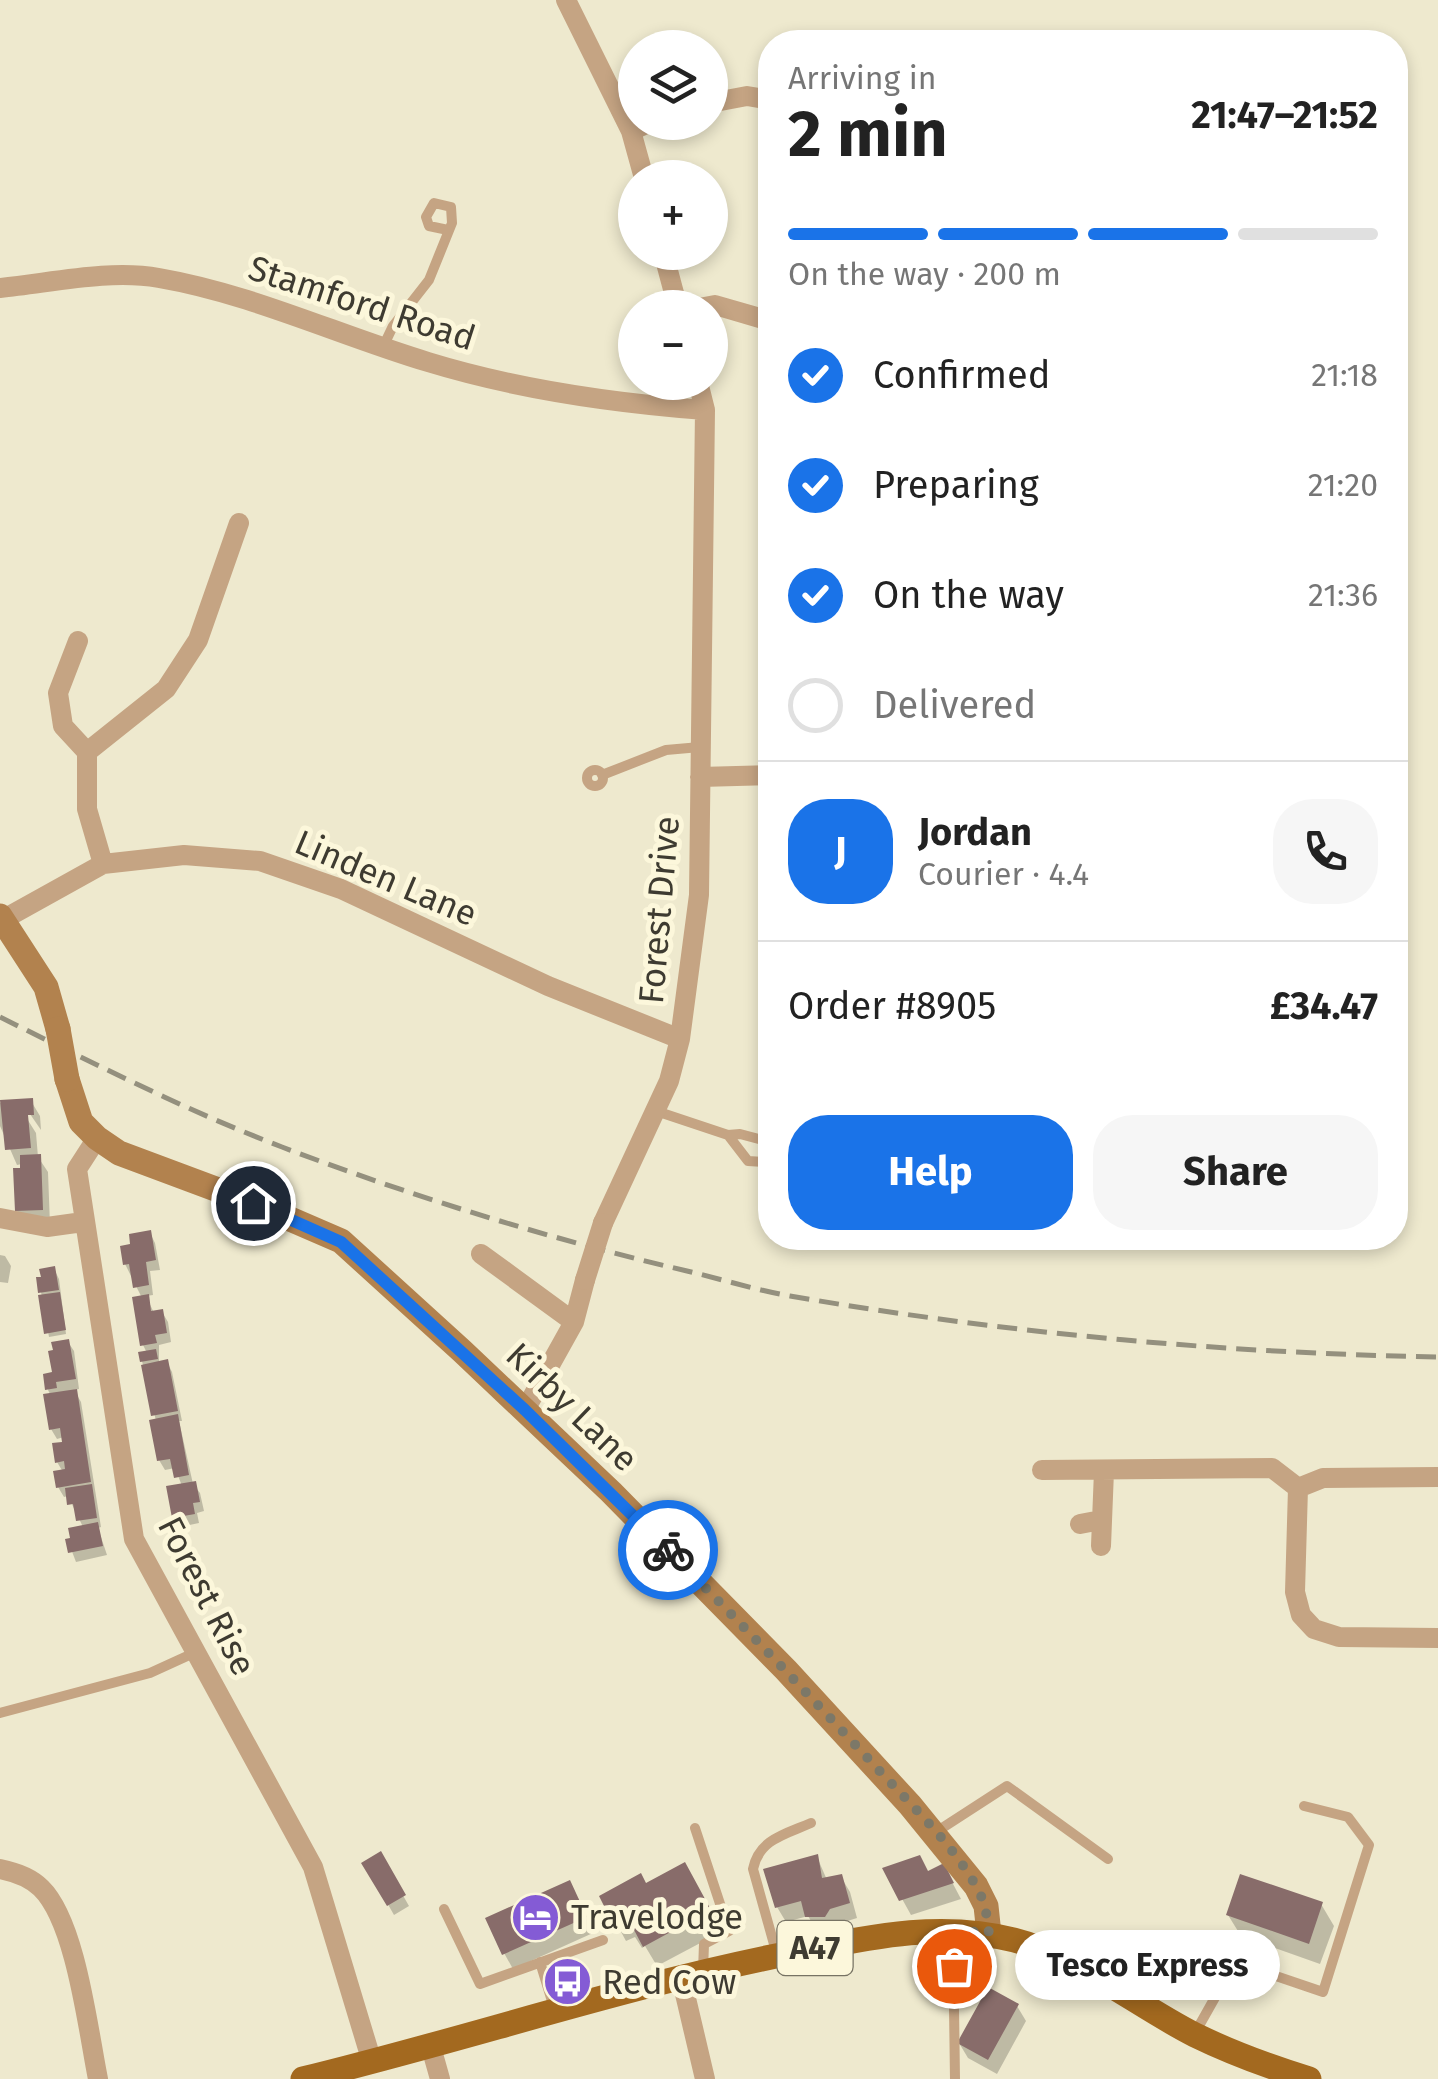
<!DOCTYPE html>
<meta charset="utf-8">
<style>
:root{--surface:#fff;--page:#f6f6f6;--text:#222;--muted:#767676;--line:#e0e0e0;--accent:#1a73e8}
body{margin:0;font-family:"Fira Sans",sans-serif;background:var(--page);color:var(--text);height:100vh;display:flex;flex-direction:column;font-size:38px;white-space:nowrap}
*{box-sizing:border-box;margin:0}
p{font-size:32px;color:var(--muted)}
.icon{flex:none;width:55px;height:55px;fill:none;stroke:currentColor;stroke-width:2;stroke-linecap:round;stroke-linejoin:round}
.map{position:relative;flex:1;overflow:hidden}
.side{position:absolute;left:758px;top:30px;width:650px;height:1220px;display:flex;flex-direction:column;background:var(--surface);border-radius:40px;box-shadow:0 5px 15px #0003}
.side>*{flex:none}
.controls{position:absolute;left:618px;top:30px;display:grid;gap:20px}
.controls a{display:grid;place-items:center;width:110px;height:110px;border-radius:50%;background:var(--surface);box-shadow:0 5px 15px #0003;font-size:50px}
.pin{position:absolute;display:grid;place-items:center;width:85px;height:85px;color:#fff;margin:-42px;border:5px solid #fff;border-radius:50%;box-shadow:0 2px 10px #0007}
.courier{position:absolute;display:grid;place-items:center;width:100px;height:100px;margin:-50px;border:8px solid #1a73e8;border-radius:50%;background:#fff;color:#222;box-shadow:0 2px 12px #0007}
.bubble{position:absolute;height:70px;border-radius:35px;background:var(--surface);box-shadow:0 5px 15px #0003;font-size:32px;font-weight:700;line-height:70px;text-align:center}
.summary em{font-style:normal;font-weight:700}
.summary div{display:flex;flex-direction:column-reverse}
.summary{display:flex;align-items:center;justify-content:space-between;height:170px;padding:0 30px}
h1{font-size:65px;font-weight:700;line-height:75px}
.bar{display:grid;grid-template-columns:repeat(4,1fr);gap:15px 10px;align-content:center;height:120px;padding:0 30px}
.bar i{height:12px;border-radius:8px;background:var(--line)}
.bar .selected{background:var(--accent)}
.bar p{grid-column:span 4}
.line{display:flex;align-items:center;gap:25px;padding:0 30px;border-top:2px solid var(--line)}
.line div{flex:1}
.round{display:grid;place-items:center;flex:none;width:105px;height:105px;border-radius:40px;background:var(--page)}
ol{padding:0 30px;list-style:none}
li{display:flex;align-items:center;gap:30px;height:110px}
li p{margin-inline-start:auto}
li .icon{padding:10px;border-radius:50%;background:var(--accent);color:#fff;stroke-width:4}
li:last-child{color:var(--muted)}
li i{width:55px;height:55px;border:5px solid var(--line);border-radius:50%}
.cta{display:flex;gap:20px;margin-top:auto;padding:20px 30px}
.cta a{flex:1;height:115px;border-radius:40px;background:var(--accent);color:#fff;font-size:40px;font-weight:700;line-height:115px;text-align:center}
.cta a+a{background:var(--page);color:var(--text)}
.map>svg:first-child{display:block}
.shadow{fill:#0003}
.building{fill:#886c6a}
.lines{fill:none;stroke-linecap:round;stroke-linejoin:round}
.lane{stroke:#c5a483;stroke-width:10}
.street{stroke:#c5a483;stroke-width:20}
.secondary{stroke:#b2824e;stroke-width:25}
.primary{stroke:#a3691f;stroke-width:25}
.rail{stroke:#94907e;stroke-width:5;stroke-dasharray:20 10;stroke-linecap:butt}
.street-bridge{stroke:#c5a483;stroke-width:20}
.secondary-bridge{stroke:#b2824e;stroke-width:25}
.done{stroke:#7c7868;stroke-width:10;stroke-dasharray:0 18}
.route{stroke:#1a73e8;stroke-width:12}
.labels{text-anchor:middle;stroke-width:10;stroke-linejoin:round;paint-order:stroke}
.shield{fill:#fcf7db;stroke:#777364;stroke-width:2.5}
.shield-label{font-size:32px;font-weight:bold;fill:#3e3b31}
.street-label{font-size:35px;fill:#3e3b31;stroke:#fcf7db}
.poi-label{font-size:35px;fill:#3e3b31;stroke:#fcf7db;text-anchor:start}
</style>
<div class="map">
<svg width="1438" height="2079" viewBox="0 0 1438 2079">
<rect width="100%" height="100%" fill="#eee9ce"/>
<path class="shadow" d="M31,1101L40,1116L41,1130L30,1114H24L36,1133L38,1157L48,1172L50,1225L26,1226L17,1211L22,1164L17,1165L0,1126V1103Z
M150,1233L155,1243L160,1270L150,1271L153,1295L146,1296L154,1313L162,1312L168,1322L171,1342L159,1345V1364L167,1362L172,1372L182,1421H179L193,1484L200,1493L204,1511L197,1513L199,1523L180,1527L175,1517L182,1486L175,1468L165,1470L159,1460L156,1421L142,1361L147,1353L143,1345L142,1298L125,1264Z
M0,1255L5,1256L11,1266L8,1283L0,1282Z
M54,1269L59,1279L66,1334L49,1337L41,1292Z
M68,1342L74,1351L79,1389L74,1390L81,1402L101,1527L98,1528L107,1555L76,1562L68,1541L83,1527L68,1496L64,1497L58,1487L63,1472L57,1462L65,1444L64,1437L57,1439L51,1429V1396L48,1390Z
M380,1855L409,1906L394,1915L365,1864Z
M817,1857L827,1880L841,1877L850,1892L857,1918L838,1924L834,1932L817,1931L808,1916L786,1922L777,1907Z
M684,1865L721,1932L657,1966L645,1946L642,1948L635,1937L626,1941L602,1897L645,1886Z
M886,1870L928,1874L952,1882L961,1899L911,1915Z
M578,1898L593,1933L513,1969L504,1953Z
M1321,1904L1334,1926L1320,1964L1241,1936L1228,1915Z
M1017,2006L1026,2021L997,2074L968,2058L959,2043Z"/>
<path class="building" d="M33,1098L34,1115H28L31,1148L5,1150L0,1100Z
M41,1154L43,1210L15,1211L13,1168H20V1155Z
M151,1230L156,1260L146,1262L149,1285L133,1288L129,1264L123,1265L120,1246L130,1244L129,1234Z
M55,1266L59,1290L38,1293L36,1277H41L39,1269Z
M60,1292L66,1330L44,1334L38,1295Z
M149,1294L151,1311L163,1309L167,1333L155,1335L157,1343L140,1346L132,1297Z
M69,1339L76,1379L56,1382L57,1388L45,1390L43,1374L52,1372L48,1351L53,1350L51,1342Z
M156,1349L158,1359L140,1362L138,1352Z
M168,1359L178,1411L151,1416L141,1365Z
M77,1389L91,1482L56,1488L53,1471L65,1469L64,1461L55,1463L52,1443L62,1442L60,1428L49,1430L43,1394Z
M178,1414L189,1475L174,1478L170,1459L157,1461L149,1420Z
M196,1481L200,1502L193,1503L195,1514L172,1518L166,1486Z
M92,1484L97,1518L76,1521L73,1504L67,1505L65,1488Z
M98,1522L103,1546L68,1553L65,1539L70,1538L68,1528Z
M381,1851L406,1895L387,1906L361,1863Z
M818,1854L822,1878L842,1874L850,1903L830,1909L825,1917H805L801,1901L775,1908L763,1869Z
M920,1855L928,1871L944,1863L954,1883L899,1901L882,1868Z
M685,1862L711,1910L643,1947L632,1926L627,1928L621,1917L612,1922L599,1896L641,1873L646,1883Z
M1240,1874L1323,1902L1309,1944L1226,1915Z
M570,1880L587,1917L502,1955L485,1918Z
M988,1987L1019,2004L988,2060L957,2043Z"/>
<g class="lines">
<path class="lane" d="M383,347L393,326L429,280L452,223L451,207L434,203L426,217L429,226L448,230
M587 778a8 8 0 1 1 16 0a8 8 0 1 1-16 0Z
M602,775L666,750L700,747
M656,1111L728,1135L748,1161L764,1162L770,1157
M728,1135L740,1134L770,1142
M0,1713L150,1673L196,1652
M695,1828L729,1931L704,1944L703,1971
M936,1832L1007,1786L1108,1859
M444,1909L480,1984L603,1940
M953,1935L955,2079
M777,1955L753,1869C759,1839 786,1834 811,1823
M540,1962L555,2011
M1195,2033L1235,1962L1323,1992L1369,1845L1348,1817L1304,1806"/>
<path class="street" d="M566,0L631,131L644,178
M710,103L747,96L770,100
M631,131L651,122
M663,252L678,308
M0,288C51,283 109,269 159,278C252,294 338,335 428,362C516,389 613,403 705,410
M699,308L715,305L770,321
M78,641L58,693L63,726L87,752V809L103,864
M87,752L166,689L198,640L239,523
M700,777L770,775
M4,919L103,864L184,855L260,861L341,889L548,986L680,1039
M97,1138L77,1169L134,1539L313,1867L372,2062
M0,1218L47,1227L83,1222
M603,1223L669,1081L680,1039L699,895L705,410L698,382
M481,1254L574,1322
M525,1410L574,1322L585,1280
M1042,1470L1272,1468L1298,1488
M1298,1488L1295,1592L1301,1615L1314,1629L1339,1637L1438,1638
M1298,1488L1323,1478L1438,1477
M1080,1524L1101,1520
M1101,1546L1104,1471
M0,1869C15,1872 30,1877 41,1888C76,1922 88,2030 98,2079
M681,1977L705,2079
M431,2047L440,2079"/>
<path class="secondary" d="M0,916L46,987L58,1029
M67,1079L81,1122L97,1138L119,1153L253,1203L341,1241L462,1351L611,1492L786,1670L910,1805L976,1886L986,1906L989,1934"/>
<path class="primary" d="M303,2079C468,2039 630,1984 796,1952C870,1937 939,1921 1014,1940C1075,1955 1139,2007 1195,2035C1232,2053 1270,2067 1309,2079"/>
<path class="rail" d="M0,1017C93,1063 185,1110 282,1147C414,1197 550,1239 687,1271C721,1279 756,1290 790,1296C1005,1333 1220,1353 1438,1357"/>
<path class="street-bridge" d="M585,1280L603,1223"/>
<path class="secondary-bridge" d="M58,1029L67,1079"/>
</g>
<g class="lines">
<path class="done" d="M668,1550C739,1621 807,1693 875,1766C909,1803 955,1846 978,1890C986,1904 987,1918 989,1934L953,1929L954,1966"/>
<path class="route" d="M253,1203L341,1242L525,1410L668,1550"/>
</g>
<defs>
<symbol id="hotel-disc" viewBox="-11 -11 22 22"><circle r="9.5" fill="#845bd5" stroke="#fcf7db"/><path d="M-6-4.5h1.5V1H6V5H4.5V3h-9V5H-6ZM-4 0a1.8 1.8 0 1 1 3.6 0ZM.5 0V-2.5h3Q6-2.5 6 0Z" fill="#fff"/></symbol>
<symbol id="bus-disc" viewBox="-11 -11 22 22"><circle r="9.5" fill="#845bd5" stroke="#fcf7db"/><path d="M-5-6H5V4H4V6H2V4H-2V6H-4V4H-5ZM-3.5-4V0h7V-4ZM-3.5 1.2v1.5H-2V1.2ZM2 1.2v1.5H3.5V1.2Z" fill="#fff"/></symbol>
</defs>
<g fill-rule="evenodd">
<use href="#hotel-disc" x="508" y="1890" width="55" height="55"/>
<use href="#bus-disc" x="540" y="1954" width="55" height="55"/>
</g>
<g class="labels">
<rect class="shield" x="777.5" y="1921" width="75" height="54" rx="8"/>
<g class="shield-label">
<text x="815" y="1959">A47</text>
</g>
<g class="street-label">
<text transform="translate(362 303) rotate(18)" y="12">Stamford Road</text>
<text transform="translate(386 878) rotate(23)" y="12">Linden Lane</text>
<text transform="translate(659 910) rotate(-85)" y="12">Forest Drive</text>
<text transform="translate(572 1407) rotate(44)" y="12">Kirby Lane</text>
<text transform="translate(207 1596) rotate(63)" y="12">Forest Rise</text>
</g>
<g class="poi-label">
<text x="571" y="1929">Travelodge</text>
<text x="602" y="1994">Red Cow</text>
</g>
</g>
</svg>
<div class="controls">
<a><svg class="icon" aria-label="layers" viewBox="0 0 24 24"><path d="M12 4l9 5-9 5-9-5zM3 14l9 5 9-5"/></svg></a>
<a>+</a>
<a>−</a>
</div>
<div class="pin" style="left:954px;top:1966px;background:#ea580c"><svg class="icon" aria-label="bag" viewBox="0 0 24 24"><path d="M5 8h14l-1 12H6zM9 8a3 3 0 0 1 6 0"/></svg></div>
<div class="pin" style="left:253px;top:1203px;background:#1f2937"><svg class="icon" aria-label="home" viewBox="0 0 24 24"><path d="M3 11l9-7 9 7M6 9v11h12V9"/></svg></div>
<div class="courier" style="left:668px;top:1550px"><svg class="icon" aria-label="bike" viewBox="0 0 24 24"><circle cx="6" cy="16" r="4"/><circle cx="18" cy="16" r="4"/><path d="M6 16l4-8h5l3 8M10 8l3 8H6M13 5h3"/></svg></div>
<div class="bubble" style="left:1015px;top:1930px;width:265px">Tesco Express</div>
<section class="side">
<div class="summary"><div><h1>2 min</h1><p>Arriving in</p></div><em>21:47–21:52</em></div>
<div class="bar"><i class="selected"></i><i class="selected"></i><i class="selected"></i><i></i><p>On the way · 200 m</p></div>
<ol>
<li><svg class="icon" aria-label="check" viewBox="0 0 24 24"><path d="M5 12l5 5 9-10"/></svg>Confirmed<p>21:18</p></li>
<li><svg class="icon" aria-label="check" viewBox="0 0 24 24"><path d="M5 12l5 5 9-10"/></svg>Preparing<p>21:20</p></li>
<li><svg class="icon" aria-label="check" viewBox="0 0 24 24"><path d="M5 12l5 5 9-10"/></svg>On the way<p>21:36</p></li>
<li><i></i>Delivered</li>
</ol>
<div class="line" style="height:180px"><b class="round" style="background:var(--accent);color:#fff">J</b><div><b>Jordan</b><p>Courier · 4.4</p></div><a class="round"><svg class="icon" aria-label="phone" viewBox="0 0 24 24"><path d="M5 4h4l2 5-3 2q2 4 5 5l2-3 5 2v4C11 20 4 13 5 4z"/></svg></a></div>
<div class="line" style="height:130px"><div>Order #8905</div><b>£34.47</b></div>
<div class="cta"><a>Help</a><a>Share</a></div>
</section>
</div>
